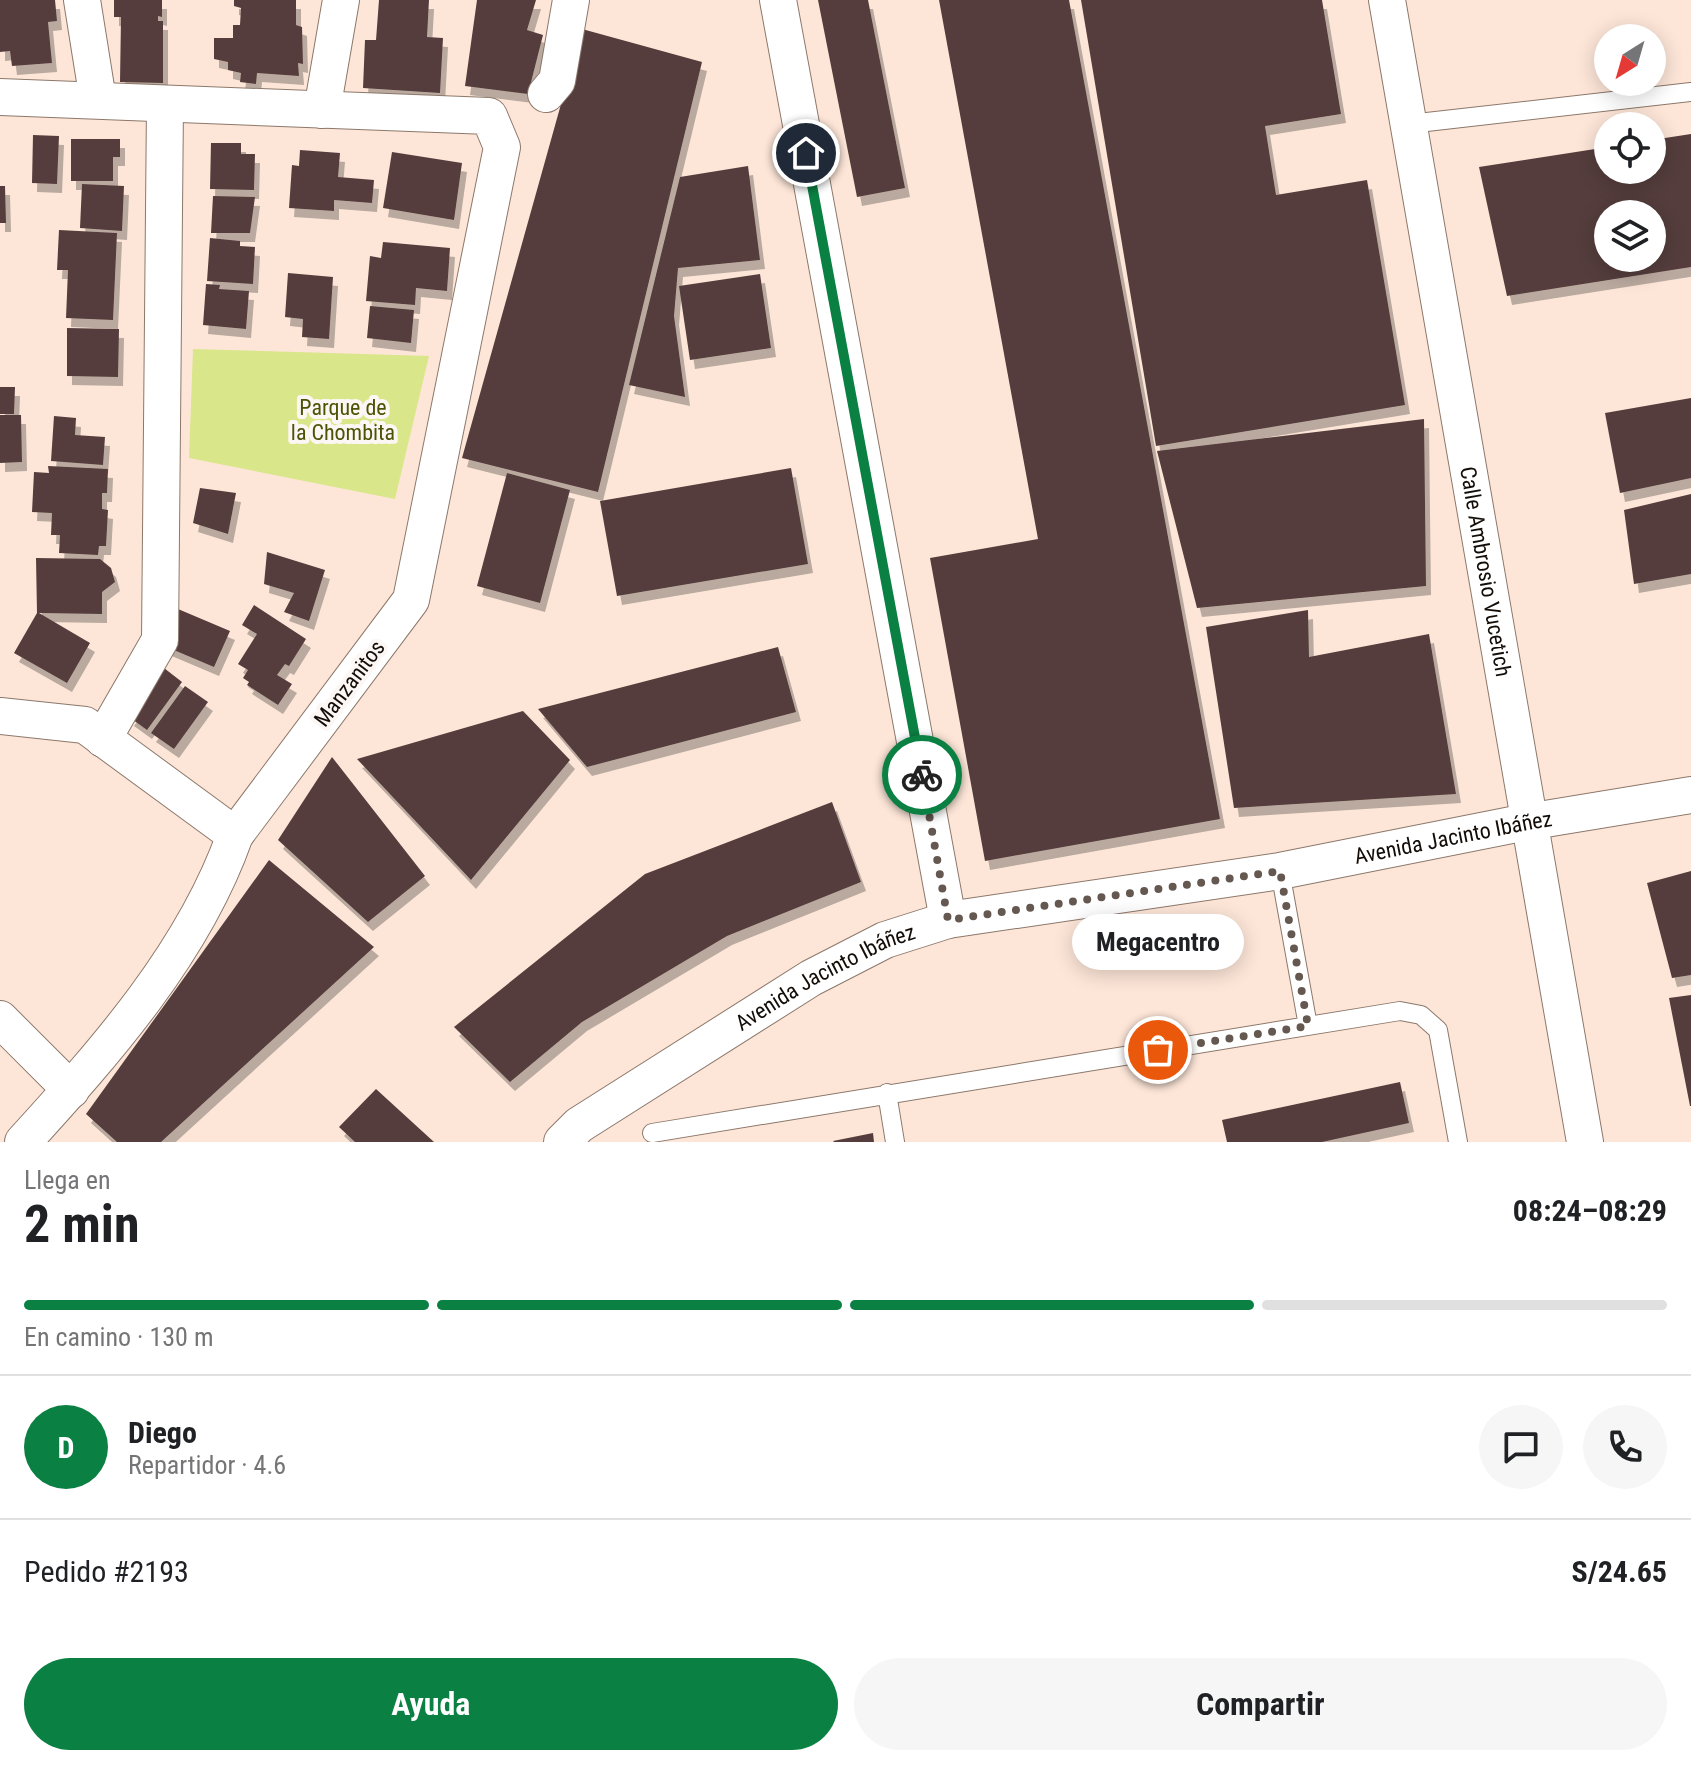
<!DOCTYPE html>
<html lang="es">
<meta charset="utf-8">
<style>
:root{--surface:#fff;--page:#f6f6f6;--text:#202124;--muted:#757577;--line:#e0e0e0;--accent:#0b8043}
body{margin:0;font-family:"Roboto Condensed",sans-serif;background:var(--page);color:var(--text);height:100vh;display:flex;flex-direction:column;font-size:30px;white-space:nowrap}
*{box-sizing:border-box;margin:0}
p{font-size:26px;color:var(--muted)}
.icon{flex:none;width:44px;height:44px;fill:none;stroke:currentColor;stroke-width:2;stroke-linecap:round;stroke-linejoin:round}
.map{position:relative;height:1142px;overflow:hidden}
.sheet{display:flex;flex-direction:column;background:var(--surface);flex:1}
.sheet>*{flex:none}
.needle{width:52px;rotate:217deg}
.tools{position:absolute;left:1594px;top:24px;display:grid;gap:16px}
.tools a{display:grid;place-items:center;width:72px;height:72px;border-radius:50%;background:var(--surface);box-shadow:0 4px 20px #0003;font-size:40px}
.pin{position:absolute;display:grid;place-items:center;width:68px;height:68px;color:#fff;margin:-34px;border:4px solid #fff;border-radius:50%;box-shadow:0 2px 8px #0007}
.courier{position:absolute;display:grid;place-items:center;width:80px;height:80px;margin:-40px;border:6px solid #0b8043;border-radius:50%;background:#fff;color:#222;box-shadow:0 2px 10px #0007}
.bubble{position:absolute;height:56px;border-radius:28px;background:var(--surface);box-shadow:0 4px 20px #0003;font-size:26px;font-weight:700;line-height:56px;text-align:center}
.overview em{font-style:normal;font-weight:700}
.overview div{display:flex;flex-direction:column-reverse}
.overview{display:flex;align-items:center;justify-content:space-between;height:136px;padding:0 24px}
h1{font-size:52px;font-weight:700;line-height:60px}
.bar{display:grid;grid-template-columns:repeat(4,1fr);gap:12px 8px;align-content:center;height:96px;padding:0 24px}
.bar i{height:10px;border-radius:6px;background:var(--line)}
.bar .selected{background:var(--accent)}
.bar p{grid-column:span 4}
.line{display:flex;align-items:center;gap:20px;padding:0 24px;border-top:2px solid var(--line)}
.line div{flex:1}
.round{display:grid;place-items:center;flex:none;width:84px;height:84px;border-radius:42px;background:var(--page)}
.cta{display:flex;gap:16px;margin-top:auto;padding:16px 24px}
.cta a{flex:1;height:92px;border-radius:48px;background:var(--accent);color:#fff;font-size:32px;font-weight:700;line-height:92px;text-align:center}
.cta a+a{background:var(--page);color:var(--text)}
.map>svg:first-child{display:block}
.green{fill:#dae68a}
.building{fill:#543e3c;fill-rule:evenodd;filter:url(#shadow)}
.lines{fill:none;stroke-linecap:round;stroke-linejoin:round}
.lane-casing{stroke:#8c786b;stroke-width:20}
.street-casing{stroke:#8c786b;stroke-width:38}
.lane{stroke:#fff;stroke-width:18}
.street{stroke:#fff;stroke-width:36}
.done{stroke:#655850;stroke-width:8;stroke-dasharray:0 14.4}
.route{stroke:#0b8043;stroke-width:10}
.labels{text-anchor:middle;stroke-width:8;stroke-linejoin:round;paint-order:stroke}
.park-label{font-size:22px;fill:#4d5305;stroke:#fcf7f4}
.street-label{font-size:22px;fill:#130c07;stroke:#fcf7f4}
</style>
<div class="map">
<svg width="1691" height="1142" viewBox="0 0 1691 1142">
<defs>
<filter id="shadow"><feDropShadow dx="5" dy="9" stdDeviation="0" flood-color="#0004"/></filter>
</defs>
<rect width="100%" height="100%" fill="#fde6d8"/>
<path class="green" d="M193,349L429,356L395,499L189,458Z"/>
<path class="building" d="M0,0H55L57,21L48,22L52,63L12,66L10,51L0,52Z
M114,0H162V17L158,16V21H163V83L120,82L121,17H114Z
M234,0H296V25L302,27L303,64L298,63L299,76L257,73L256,84L240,82L241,73L228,70V62L214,59V38H233V25H240L241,8L234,6Z
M379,0H429L427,37L443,38L440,93L363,88L365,40H376Z
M477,0H536L527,30L543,35L528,94L465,86Z
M818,0H868L905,188L857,197Z
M939,0H1069L1220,819L985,861L930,558L1038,539Z
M1081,0H1322L1341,114L1265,126L1276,195L1367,180L1405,405L1156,446Z
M582,29L702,62L598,492L462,458Z
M1691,134V267L1507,296L1479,167L1608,147V170H1652V140ZM1608,214H1652V258H1608Z
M33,135L59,136L57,184L32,183Z
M71,139H120V157H113V181H71Z
M211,143H241V154H255L254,190L210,189Z
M300,150L340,153L338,177L374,180L372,203L334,200V211L289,208L292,165L299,166Z
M392,152L462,163L454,220L383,208Z
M748,166L760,260L678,268L674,316L685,397L629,385L680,177Z
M82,184L124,186L122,231L80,228Z
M0,186H5L6,223H0Z
M213,196L255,197L250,233H211Z
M59,230L117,233L113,320L66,318L68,270H57Z
M210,238L240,241V246L255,247L253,284L207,281Z
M383,242L450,248L447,291L416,288L415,305L366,301L370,256L381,258Z
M288,273L333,277L329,339L302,337L303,319L285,317Z
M760,274L771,348L690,360L679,286Z
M206,284L220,285L219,289L249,291L246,329L203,325Z
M370,306L414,310L411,343L367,338Z
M67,328L119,329L118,377L67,376Z
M0,387H15L14,414H0Z
M1691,398V478L1620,493L1605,413Z
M0,415H21L22,462L0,463Z
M54,416L76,418L75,435L105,437L103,465L51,461Z
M1424,419L1426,586L1197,608L1157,451Z
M48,466L108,469L107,493H102V509L108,510L106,546H99L98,555L59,553L60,535H51L52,513L32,512L34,472L49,473Z
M791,468L808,564L617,596L600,501Z
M507,473L570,490L540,603L477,586Z
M200,488L236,493L228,534L193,523Z
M1691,494V574L1634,584L1624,510Z
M267,552L325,570L309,621L284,612L294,593L264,584Z
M36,558L100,559L111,568L115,582L102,592V614L39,613L90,643L67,683L14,653L37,613Z
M254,605L306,639L289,666L285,664L277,675L292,684L278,705L247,685L249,682L243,678L248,670L238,664L257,634L242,625Z
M178,609L230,631L214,667L162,645Z
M1308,610L1309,657L1429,634L1456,794L1234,808L1206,627Z
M778,647L796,712L587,767L538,709Z
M164,668L182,682L147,730L129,717Z
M185,686L208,702L174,749L151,733Z
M523,711L570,760L471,880L357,759Z
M332,757L425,876L368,922L278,840Z
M832,802L861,882L727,936L582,1022L510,1082L454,1027L645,874Z
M269,860L374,947L161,1142H117L86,1114Z
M1691,871V975L1672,978L1647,883Z
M1691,995V1106H1690L1669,998Z
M1400,1082L1409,1123L1322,1142H1227L1222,1120Z
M376,1089L434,1142H355L339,1127Z
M873,1133L874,1142H834L833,1141Z"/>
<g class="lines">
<defs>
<path id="lane" d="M1409,124L1691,92
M1280,871L1308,1026
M887,1093L895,1142
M652,1133L1400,1011L1421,1015L1438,1030L1458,1142"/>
<g id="street">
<path d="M82,0L98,100"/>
<path d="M778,0L948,920"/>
<path id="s1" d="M1387,0L1585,1142"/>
<path d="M546,94L557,81L571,0"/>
<path d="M0,97L489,116L502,147L411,600L235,835C194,952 106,1051 23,1142"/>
<path d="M322,110L341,0"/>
<path d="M0,716L85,725L235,835"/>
<path d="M103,739L160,640L165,104"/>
<path d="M0,1019L71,1090"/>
<path id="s2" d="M562,1142L579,1125L811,978L885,940L948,920L1280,871L1527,822L1691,795"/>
</g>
</defs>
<use href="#lane" class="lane-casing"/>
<use href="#street" class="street-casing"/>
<use href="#lane" class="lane"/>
<use href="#street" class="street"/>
</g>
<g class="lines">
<path class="done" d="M922,775L948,920L1280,871L1308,1026L1158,1050"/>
<path class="route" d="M806,153L922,775"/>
</g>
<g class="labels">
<g class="park-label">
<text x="343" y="415">Parque de<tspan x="343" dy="25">la Chombita</tspan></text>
</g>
<g class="street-label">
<text dy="8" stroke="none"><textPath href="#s1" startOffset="580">Calle Ambrosio Vucetich</textPath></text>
<text transform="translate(349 683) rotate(-53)" y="8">Manzanitos</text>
<text dy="8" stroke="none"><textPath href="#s2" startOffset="960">Avenida Jacinto Ibáñez</textPath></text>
<text dy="8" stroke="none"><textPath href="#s2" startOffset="312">Avenida Jacinto Ibáñez</textPath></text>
</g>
</g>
</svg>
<div class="tools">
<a><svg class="needle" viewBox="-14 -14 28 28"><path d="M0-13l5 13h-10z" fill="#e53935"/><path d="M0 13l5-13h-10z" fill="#757577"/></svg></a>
<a><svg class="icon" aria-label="locate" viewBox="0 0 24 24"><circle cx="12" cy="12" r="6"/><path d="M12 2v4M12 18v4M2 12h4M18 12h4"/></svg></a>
<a><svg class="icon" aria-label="layers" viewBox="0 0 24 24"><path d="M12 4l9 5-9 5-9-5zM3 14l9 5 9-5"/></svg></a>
</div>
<div class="pin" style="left:1158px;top:1050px;background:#ea580c"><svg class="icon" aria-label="bag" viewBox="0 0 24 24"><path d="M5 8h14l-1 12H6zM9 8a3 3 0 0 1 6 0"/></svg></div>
<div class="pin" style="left:806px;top:153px;background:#1f2937"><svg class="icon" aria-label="home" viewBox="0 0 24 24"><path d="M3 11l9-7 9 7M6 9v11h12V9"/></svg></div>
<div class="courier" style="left:922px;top:775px"><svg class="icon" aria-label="bike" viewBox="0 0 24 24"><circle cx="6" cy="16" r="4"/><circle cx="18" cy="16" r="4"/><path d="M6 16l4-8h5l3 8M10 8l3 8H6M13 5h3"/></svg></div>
<div class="bubble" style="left:1072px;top:914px;width:172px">Megacentro</div>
</div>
<section class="sheet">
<div class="overview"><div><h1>2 min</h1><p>Llega en</p></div><em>08:24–08:29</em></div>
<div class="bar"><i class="selected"></i><i class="selected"></i><i class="selected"></i><i></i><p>En camino · 130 m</p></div>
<div class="line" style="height:144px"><b class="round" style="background:var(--accent);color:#fff">D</b><div><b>Diego</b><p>Repartidor · 4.6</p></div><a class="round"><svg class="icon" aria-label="chat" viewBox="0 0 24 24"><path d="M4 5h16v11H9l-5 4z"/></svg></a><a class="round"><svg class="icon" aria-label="phone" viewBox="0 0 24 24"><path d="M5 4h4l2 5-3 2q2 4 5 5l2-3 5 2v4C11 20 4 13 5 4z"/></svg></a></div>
<div class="line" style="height:104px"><div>Pedido #2193</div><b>S/24.65</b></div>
<div class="cta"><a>Ayuda</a><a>Compartir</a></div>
</section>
